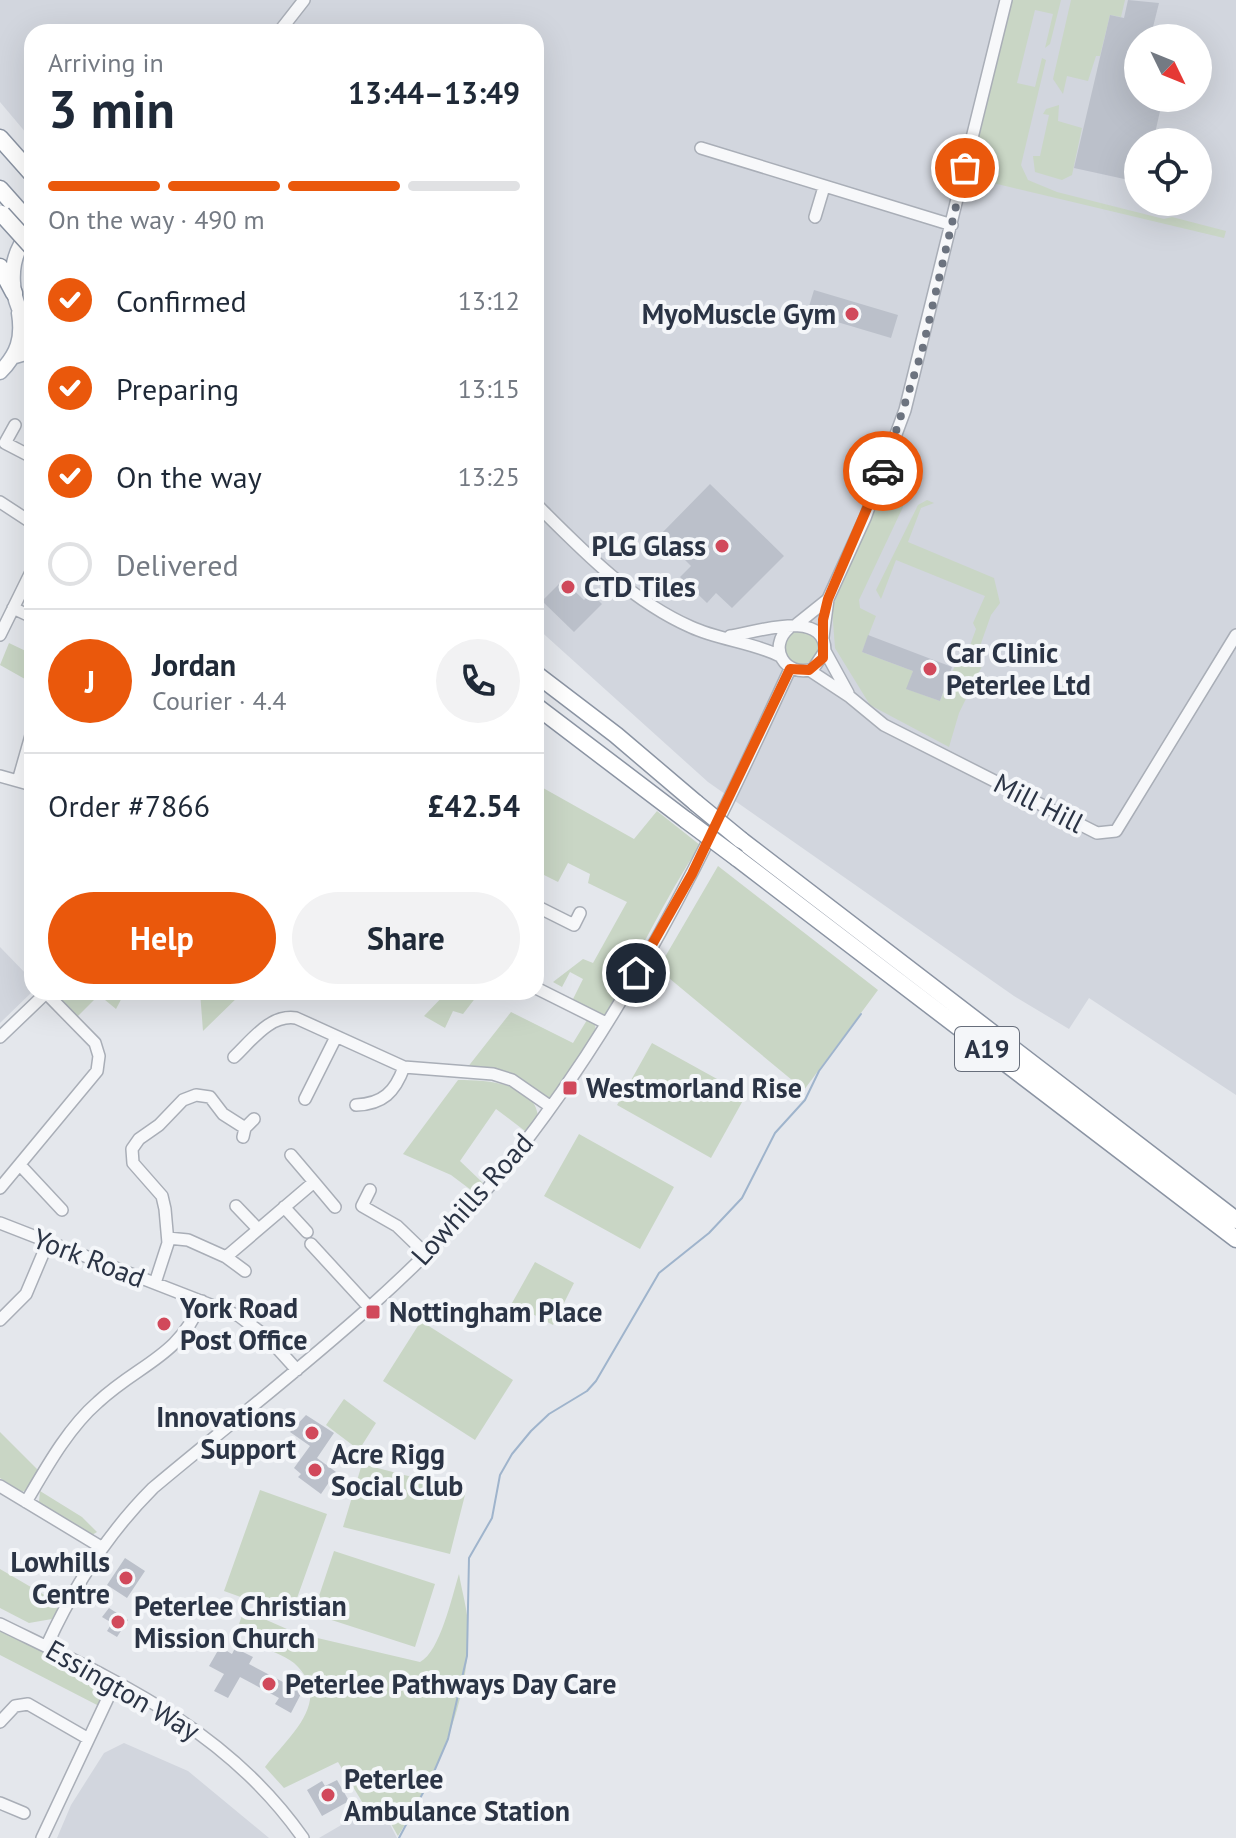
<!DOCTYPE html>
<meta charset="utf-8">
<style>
:root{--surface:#fff;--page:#f2f2f3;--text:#1f2937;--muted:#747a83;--line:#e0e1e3;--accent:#ea580c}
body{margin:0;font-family:"PT Sans",sans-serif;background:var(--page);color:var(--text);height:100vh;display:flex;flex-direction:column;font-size:30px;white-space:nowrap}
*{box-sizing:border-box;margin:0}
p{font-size:26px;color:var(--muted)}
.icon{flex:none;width:44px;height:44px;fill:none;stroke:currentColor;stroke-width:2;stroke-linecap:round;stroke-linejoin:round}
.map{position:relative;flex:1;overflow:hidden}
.panel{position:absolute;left:24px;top:24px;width:520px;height:976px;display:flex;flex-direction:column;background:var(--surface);border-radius:24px;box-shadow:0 8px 32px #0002}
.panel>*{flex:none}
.needle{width:52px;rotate:133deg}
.buttons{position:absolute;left:1124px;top:24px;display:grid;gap:16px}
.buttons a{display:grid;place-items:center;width:88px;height:88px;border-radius:50%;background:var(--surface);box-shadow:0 8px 32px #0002;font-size:40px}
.pin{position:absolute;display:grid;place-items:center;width:68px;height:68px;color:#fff;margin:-34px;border:4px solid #fff;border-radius:50%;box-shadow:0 2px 8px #0007}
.courier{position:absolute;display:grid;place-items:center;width:80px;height:80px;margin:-40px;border:6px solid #ea580c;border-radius:50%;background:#fff;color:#222;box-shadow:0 2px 10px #0007}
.summary em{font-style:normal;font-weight:600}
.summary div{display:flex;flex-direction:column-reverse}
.summary{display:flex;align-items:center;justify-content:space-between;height:136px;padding:0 24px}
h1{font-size:52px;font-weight:600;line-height:60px}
.bar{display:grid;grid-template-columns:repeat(4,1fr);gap:12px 8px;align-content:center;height:96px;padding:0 24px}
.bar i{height:10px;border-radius:6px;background:var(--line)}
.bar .active{background:var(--accent)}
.bar p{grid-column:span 4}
.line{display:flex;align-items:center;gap:20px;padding:0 24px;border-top:2px solid var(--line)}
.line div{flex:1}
.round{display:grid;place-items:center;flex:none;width:84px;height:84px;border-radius:42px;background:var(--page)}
ol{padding:0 24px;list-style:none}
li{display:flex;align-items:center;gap:24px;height:88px}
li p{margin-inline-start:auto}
li .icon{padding:8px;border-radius:50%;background:var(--accent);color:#fff;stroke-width:4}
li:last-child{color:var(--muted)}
li i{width:44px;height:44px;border:4px solid var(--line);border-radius:50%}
.action{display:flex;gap:16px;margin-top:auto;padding:16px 24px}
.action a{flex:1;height:92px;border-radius:48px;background:var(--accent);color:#fff;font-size:32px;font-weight:600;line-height:92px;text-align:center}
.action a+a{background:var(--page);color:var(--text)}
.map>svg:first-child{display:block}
.built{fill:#d2d6de;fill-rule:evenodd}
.green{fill:#c9d6c5}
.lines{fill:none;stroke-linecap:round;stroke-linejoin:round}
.stream{stroke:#9fb4cc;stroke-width:2}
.building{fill:#bbc0ca}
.minor-casing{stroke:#a9aeb7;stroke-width:14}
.major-casing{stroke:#a3abb8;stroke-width:17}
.highway-casing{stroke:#8b94a3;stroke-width:19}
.minor{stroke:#f7f8fa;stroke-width:11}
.major{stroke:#fff;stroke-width:14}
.highway{stroke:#fff;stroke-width:16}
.highway-bridge-casing{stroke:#8b94a3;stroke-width:19;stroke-linecap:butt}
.highway-bridge{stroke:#fff;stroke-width:16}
.done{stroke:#6c737f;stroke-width:8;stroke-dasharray:0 14.4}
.route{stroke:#ea580c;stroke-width:10}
.poi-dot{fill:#d1495b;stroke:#f4f6f9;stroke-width:3}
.labels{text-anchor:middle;stroke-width:8;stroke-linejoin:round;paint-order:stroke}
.shield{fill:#f4f6f9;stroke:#676e7b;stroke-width:2}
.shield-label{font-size:26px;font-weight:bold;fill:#2b3445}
.poi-label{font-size:28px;font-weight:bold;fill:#2b3445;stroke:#f4f6f9;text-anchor:start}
.street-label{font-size:28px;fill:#2b3445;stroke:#f4f6f9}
</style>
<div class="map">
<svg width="1236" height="1838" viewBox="0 0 1236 1838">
<rect width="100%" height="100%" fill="#e4e7ec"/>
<path class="built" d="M0,0H1236V1095L1089,998L1069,1029L1014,996L708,782L536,627V32H32V140L0,102ZM1138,38H1198V98H1138ZM1138,142H1198V202H1138Z
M0,947L32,980V992L0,1023Z
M124,1743L188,1771L269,1838H57L71,1805L104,1753Z
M379,1803L397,1838H319Z"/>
<path class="green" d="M1011,0H1061L1050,44L1045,48L1053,14L1035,10L1017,83L1035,87L1042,58L1046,60L1021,165L1028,180L1057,192L1164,219L1172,217L1226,231L1224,238L968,177Z
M1071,0H1125L1121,17L1110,15L1100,56H1096L1088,81L1067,76L1063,94L1053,79Z
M1059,105L1058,121L1082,128L1072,175L1062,180L1035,172L1033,156H1040L1049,115L1043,114L1046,109Z
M888,490H896L903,497V507L859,600L860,608L876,616L862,652L913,671L907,689L940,701L962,649L968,651L976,629L973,623L985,596L896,560L881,599L876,590L918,505L927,500L934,503L921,508L908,542L994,578L1000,603L991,615L979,649L984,662L959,713L949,747L870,705L835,648L832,608L881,494Z
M784 647a17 17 0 1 1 34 0a17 17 0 1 1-34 0Z
M9,643L32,654V683L0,665Z
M536,784L634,839L657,811L700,845C664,900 636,960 604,1017L572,1001L583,979L570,972L562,987L553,982L583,959L593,963L627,902L588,883L590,874L568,863L558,882L536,871Z
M718,866L878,990L804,1090L658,969Z
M62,992H125L116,1009L99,995L77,1017L63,1003Z
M200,992H243L203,1031Z
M447,992H480L463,1014L453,1011L445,1028L424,1016Z
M511,1012L573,1043L587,1020L595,1024L596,1034L551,1101L467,1068Z
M652,1043L746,1095L711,1158L617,1105Z
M458,1080C485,1080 534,1082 538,1116L525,1131L496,1109L460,1161L483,1183L475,1193L451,1175L403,1154Z
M579,1134L674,1187L640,1249L544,1196Z
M535,1262L574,1283L553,1325L512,1303Z
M421,1321L513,1380L475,1440L383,1381Z
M344,1399L376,1423L359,1450L326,1425Z
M0,1432L40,1472L29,1489L22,1492L0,1478Z
M362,1464L466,1491L450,1554L343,1527Z
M260,1490L327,1514L291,1615L224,1591Z
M40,1491L82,1517L97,1532L92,1535L39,1502Z
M334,1551L435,1584L415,1647L313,1614Z
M0,1569L60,1604L52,1619L29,1623L0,1608Z
M459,1574C462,1592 468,1611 468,1629C470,1703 436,1774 398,1836L379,1803L364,1805L338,1762L284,1788L265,1767C289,1736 335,1700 294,1663C283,1654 267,1651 256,1642C250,1637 245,1630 239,1624L244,1610L296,1633L420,1662C440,1652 452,1596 459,1574Z
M0,1629C14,1636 28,1642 41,1649C59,1660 70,1674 92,1676L103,1689L99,1706L0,1655Z"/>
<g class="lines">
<path class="stream" d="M399,1838L433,1774L448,1739L467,1656L469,1558L492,1518L500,1475L512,1454L531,1431L549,1414L587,1391L596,1381L659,1273L709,1233L742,1198L775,1133L805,1100L819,1071L861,1014"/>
</g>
<path class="building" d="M1128,0L1159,3L1153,27L1188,35V38H1138V98H1163L1153,142H1138V182L1074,168L1110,15L1124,18Z
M814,290L898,315L891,338L807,313Z
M710,484L784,556L732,608L716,593L707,603L680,577L691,566L660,535Z
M563,580L584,600L591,593L602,604L574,632L542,601Z
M868,635L952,667L940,701L906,689L913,671L862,652Z
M306,1415L334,1433L317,1458L336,1472L321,1494L298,1477L301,1474L294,1468L310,1446L290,1432Z
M125,1558L145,1571L127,1598L107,1585Z
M109,1608L128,1620L117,1637L107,1631L112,1623L102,1617Z
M220,1647L232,1654L235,1648L253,1657L249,1664L302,1692L291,1713L275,1704L279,1698L240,1677L228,1698L214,1691L224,1674L209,1666Z
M337,1780L349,1801L322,1816L307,1790L322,1781L325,1786Z"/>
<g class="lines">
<defs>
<path id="minor" d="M279,32L304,0
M701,148L952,225
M815,217L824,187
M15,425L5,443L32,457
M0,502L32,523
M536,504C582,550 630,600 691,627C719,640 752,642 780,656
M13,608L32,617
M797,624L827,600
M0,635L32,570
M730,636C757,632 825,608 825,651L813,669C785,678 767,647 789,628
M823,637L828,599L865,518L905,410L1006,0
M825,651L848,693
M809,670L850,697L884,725L1097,833L1116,831L1236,635
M0,776L32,785
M18,781L32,732
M536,906L574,925L580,913
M536,988L606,1023
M0,1037L47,992
M234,1057C252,1040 270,1014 296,1018L404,1067L493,1074L512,1080L551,1107
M305,1099L336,1037
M356,1105C383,1104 395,1092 404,1067
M245,1128L254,1119
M291,1155L314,1182
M20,1165L62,1210
M0,1188L97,1071L99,1056L95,1043L46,993
M370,1190L362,1206L397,1226L425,1253
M236,1206L258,1229
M284,1207L307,1232
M0,1223L239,1316L268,1338L297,1370
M168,1238L188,1240L226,1257L314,1182L335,1207
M311,1244L368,1306
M226,1257L245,1271
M155,1283L168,1243L165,1209L162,1196L133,1163L132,1149L139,1139L159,1125L183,1100L196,1095L210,1097L223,1114L245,1128L243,1137
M0,1320L26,1294L48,1242
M0,1486L101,1547
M26,1502C46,1468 68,1428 98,1402C140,1363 178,1358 202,1301
M0,1624C116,1681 226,1728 303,1838
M47,1645C74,1586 107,1534 153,1488C271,1389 399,1295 498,1176C623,1025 709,845 790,669
M0,1722L15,1706L28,1704L87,1738
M0,1803L24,1813
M42,1838L115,1683"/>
<path id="major" d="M29,233C5,261 9,302 32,329
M15,356L32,351
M0,372C18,354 23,338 19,313"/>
<path id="highway" d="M0,138L32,174
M0,189L32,225
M0,267L14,293
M536,674L616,735L696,803
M536,706L686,820
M741,840L1236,1220
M737,858L1236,1239"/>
</defs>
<use href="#minor" class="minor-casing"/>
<use href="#major" class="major-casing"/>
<use href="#highway" class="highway-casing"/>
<use href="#minor" class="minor"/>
<use href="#major" class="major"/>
<use href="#highway" class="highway"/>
<defs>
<path id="highway-bridge" d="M2,214L32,247
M696,803L741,840
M686,820L737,858"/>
</defs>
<use href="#highway-bridge" class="highway-bridge-casing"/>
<use href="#highway-bridge" class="highway-bridge"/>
</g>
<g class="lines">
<path class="done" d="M883,471L922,351L965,168"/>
<path class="route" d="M636,973L692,874L790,669L809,670L823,658V620L828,599L883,471"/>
</g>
<g class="poi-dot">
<circle cx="852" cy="314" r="8"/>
<circle cx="722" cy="546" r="8"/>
<circle cx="568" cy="587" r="8"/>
<circle cx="930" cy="669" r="8"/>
<rect x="562" y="1080" width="16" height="16" rx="4"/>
<rect x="365" y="1304" width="16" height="16" rx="4"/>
<circle cx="164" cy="1324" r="8"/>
<circle cx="312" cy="1433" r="8"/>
<circle cx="315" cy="1470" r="8"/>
<circle cx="126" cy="1578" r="8"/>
<circle cx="118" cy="1622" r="8"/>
<circle cx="269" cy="1684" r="8"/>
<circle cx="328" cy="1795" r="8"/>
</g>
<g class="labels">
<rect class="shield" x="955" y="1027" width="64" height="44" rx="6"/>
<g class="shield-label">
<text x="987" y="1058">A19</text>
</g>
<g class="poi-label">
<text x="836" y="324" text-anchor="end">MyoMuscle Gym</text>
<text x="706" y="556" text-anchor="end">PLG Glass</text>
<text x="584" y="597">CTD Tiles</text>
<text x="946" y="663">Car Clinic<tspan x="946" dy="32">Peterlee Ltd</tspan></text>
<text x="586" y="1098">Westmorland Rise</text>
<text x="180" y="1318">York Road<tspan x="180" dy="32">Post Office</tspan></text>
<text x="389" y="1322">Nottingham Place</text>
<text x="296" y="1427" text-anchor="end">Innovations<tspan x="296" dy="32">Support</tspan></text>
<text x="331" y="1464">Acre Rigg<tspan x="331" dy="32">Social Club</tspan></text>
<text x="110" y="1572" text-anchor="end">Lowhills<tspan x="110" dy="32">Centre</tspan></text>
<text x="134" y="1616">Peterlee Christian<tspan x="134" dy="32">Mission Church</tspan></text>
<text x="285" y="1694">Peterlee Pathways Day Care</text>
<text x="344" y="1789">Peterlee<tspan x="344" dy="32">Ambulance Station</tspan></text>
</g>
<g class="street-label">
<text transform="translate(1039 803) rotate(27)" y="10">Mill Hill</text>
<text transform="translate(472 1199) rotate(-48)" y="10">Lowhills Road</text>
<text transform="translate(89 1258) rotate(21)" y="10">York Road</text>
<text transform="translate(123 1690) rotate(30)" y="10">Essington Way</text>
</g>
</g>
</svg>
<div class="buttons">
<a><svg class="needle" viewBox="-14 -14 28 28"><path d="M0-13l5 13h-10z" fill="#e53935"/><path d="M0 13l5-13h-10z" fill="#747a83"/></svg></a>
<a><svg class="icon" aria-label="locate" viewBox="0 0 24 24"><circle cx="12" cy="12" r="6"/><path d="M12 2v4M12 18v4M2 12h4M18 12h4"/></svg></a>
</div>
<div class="pin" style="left:965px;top:168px;background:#ea580c"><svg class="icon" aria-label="bag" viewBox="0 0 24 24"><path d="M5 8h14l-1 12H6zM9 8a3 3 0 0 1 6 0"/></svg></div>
<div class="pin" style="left:636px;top:973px;background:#1f2937"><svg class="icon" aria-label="home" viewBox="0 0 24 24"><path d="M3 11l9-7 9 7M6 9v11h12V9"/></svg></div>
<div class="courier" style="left:883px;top:471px"><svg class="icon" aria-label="car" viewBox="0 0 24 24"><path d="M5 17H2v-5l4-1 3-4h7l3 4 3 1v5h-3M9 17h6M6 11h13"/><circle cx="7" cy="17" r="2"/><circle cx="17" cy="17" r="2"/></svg></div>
<section class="panel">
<div class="summary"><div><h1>3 min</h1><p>Arriving in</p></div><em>13:44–13:49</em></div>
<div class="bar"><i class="active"></i><i class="active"></i><i class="active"></i><i></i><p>On the way · 490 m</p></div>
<ol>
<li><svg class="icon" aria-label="check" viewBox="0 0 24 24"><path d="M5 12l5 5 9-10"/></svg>Confirmed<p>13:12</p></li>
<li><svg class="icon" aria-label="check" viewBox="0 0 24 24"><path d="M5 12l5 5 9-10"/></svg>Preparing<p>13:15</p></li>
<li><svg class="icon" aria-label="check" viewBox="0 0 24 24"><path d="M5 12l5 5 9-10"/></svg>On the way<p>13:25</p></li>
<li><i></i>Delivered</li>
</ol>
<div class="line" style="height:144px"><b class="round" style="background:var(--accent);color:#fff">J</b><div><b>Jordan</b><p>Courier · 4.4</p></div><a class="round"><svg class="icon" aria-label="phone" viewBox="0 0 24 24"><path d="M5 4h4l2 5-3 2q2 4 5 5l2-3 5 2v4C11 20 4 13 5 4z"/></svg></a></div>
<div class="line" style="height:104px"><div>Order #7866</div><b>£42.54</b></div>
<div class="action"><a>Help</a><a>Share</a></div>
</section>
</div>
